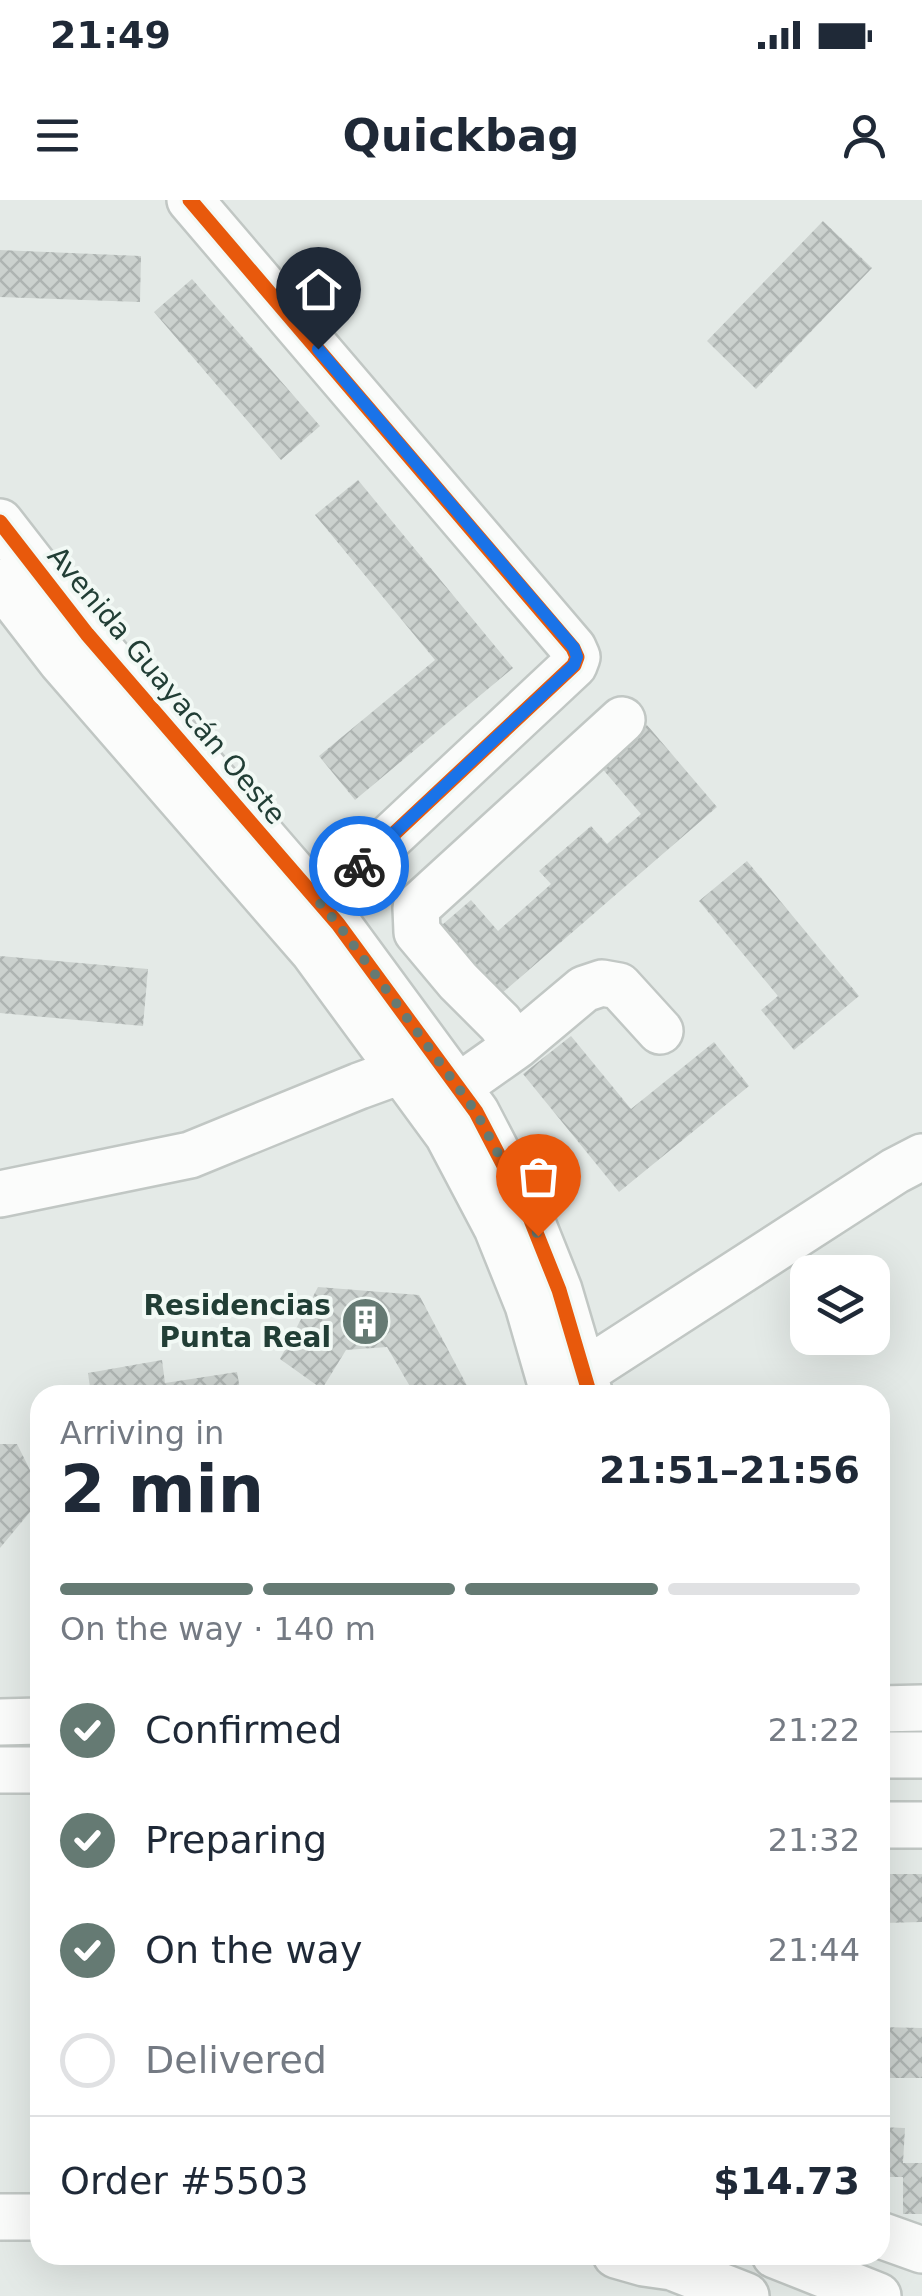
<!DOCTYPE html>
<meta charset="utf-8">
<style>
:root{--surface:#fff;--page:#f6f6f7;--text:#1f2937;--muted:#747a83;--line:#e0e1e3;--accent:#657a73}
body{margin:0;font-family:"DejaVu Sans",sans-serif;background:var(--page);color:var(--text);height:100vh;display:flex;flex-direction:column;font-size:38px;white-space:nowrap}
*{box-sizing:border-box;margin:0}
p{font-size:32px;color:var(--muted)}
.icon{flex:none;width:55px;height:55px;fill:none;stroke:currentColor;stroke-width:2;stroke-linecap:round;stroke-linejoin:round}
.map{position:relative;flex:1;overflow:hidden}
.drawer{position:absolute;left:30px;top:1185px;width:860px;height:880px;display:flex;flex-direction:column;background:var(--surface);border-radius:30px;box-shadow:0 10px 40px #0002}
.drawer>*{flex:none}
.tools{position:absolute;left:790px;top:1055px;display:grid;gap:20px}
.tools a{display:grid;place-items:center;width:100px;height:100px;border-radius:20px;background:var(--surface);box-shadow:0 10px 40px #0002;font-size:50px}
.pin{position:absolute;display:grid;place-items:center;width:85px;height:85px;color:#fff;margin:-102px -42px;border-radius:50% 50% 50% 0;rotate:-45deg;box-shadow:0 0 10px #0007}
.pin .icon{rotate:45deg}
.courier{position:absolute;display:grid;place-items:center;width:100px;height:100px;margin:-50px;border:8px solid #1a73e8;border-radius:50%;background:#fff;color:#222;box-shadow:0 2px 12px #0007}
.overview em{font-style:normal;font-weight:800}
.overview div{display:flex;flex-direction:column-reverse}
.overview{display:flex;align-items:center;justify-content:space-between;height:170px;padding:0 30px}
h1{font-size:65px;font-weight:800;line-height:75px}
.bar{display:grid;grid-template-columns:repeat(4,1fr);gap:15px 10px;align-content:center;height:120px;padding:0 30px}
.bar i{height:12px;border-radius:8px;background:var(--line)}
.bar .on{background:var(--accent)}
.bar p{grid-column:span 4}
.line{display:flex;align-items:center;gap:25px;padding:0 30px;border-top:2px solid var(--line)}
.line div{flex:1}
ol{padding:0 30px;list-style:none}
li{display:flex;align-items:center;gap:30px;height:110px}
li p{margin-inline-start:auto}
li .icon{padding:10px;border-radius:50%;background:var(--accent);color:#fff;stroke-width:4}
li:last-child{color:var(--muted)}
li i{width:55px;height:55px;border:5px solid var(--line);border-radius:50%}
.status{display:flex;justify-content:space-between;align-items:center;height:70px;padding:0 50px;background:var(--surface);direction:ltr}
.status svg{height:28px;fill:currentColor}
header{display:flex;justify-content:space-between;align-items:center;height:130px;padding:0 30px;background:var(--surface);font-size:45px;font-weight:800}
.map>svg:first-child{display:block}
.building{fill:url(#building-cross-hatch)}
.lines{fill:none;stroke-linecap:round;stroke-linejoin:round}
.minor-casing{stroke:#c1c7c4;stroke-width:50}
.minor{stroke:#fbfcfb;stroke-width:45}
.cycleway-casing{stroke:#f2f9f5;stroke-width:21}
.cycleway{stroke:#e8590c;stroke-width:15}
.done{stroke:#657a73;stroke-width:10;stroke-dasharray:0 18}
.route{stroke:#1a73e8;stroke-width:12}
.labels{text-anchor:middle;stroke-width:8;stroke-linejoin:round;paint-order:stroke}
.street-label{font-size:28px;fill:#213e35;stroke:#f2f9f5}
.poi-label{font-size:28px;font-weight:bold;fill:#213e35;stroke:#f2f9f5;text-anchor:end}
</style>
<div class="status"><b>21:49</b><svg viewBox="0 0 49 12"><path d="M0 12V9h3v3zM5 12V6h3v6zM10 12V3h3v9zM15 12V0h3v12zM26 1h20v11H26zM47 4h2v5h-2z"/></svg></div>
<header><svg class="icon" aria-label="menu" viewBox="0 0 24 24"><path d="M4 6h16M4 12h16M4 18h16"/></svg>Quickbag<svg class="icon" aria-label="person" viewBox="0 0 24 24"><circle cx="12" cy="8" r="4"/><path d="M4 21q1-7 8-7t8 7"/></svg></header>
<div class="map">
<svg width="922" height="2096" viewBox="0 0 922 2096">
<defs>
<pattern id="building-cross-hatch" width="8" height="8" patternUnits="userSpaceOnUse" patternTransform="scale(2.5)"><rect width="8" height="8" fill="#cbd1ce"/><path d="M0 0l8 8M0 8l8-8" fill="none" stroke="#aeb4b2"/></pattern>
</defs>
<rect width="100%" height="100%" fill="#e4eae7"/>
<path class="building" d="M823,21L872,68L756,189L707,141Z
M0,50L141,56L140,102L0,97Z
M192,79L320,226L281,260L154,112Z
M358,280L513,468L355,600L319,556L435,460L315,315Z
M647,525L717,607L494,800L435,731L471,700L498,731L551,684L539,671L591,626L607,644L641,614L600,566Z
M747,661L859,796L794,850L761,810L778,796L699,701Z
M0,756L148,769L143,826L0,813Z
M571,836L631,909L714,842L749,886L619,992L523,874Z
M318,1087L419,1095L472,1195H415L387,1147L346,1150L322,1189L280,1159Z
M162,1160L165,1183L237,1172L241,1195H91L88,1173Z
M0,1244H17L34,1278L40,1277V1300L0,1348Z
M883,1674H922V1722L883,1723Z
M880,1827L922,1828V1878H880Z
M880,1927L905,1928L903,1963H922V2014H903V1977H880Z"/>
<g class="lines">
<defs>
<path id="minor" d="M190,0L573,448L577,457L574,465L320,703
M0,322L87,434L338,724L476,912L527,1010L559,1090L590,1195
M0,382L61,461L313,751L448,935L497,1028L528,1105L554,1195
M516,846L584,789L602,783L619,786L660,831
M434,904L516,846L500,823L458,781L417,732L416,708L622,520
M0,994L190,955L359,886L403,870L424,858
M584,1172L895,971L922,957
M880,1509L922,1508
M0,1522L40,1521
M880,1555H922
M0,1570H40
M880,1625H922
M0,2017H40
M880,2035L922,2050
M616,2055L644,2063L672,2067L746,2096
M775,2055L878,2096"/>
</defs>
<use href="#minor" class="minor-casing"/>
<use href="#minor" class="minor"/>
<defs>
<path id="cycleway" d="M190,0L573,448L577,457L574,465L320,703
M0,322L87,434L338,724L476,912L527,1010L559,1090L590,1195"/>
</defs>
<use href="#cycleway" class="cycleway-casing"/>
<use href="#cycleway" class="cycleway"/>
</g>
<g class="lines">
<path class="done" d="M359,666L320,704L338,724L476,912L528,1010L538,1036"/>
<path class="route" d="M318,149L574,448L577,457L574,465L359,666"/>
</g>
<defs>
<symbol id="building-disc" viewBox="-11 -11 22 22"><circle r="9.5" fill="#657a73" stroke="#f2f9f5"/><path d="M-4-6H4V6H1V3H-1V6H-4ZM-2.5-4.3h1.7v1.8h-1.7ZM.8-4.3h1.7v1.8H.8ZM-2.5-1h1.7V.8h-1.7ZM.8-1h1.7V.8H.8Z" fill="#fff"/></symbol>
</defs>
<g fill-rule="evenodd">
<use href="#building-disc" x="338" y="1094" width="55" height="55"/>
</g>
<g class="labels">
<g class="street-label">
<text transform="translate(167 485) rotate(50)" y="10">Avenida Guayacán Oeste</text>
</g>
<g class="poi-label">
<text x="331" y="1115">Residencias<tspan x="331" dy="32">Punta Real</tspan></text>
</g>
</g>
</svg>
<div class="tools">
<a><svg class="icon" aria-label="layers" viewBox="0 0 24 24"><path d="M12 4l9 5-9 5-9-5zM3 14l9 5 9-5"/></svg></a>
</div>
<div class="pin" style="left:538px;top:1036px;background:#ea580c"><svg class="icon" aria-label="bag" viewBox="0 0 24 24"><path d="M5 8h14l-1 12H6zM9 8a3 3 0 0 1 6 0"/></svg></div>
<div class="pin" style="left:318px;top:149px;background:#1f2937"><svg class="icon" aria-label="home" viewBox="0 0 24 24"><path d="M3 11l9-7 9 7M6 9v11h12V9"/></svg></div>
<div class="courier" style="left:359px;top:666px"><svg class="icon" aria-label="bike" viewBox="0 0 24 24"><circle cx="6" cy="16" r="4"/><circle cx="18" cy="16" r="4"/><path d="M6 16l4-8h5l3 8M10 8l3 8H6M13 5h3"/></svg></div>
<section class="drawer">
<div class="overview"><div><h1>2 min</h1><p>Arriving in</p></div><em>21:51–21:56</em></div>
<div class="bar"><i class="on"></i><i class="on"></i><i class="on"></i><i></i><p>On the way · 140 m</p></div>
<ol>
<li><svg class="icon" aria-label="check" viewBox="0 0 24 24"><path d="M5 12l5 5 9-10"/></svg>Confirmed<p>21:22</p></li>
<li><svg class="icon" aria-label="check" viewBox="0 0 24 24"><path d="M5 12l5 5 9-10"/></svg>Preparing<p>21:32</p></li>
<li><svg class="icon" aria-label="check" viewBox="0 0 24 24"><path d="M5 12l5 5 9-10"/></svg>On the way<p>21:44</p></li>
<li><i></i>Delivered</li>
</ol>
<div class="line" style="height:130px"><div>Order #5503</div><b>$14.73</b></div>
</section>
</div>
